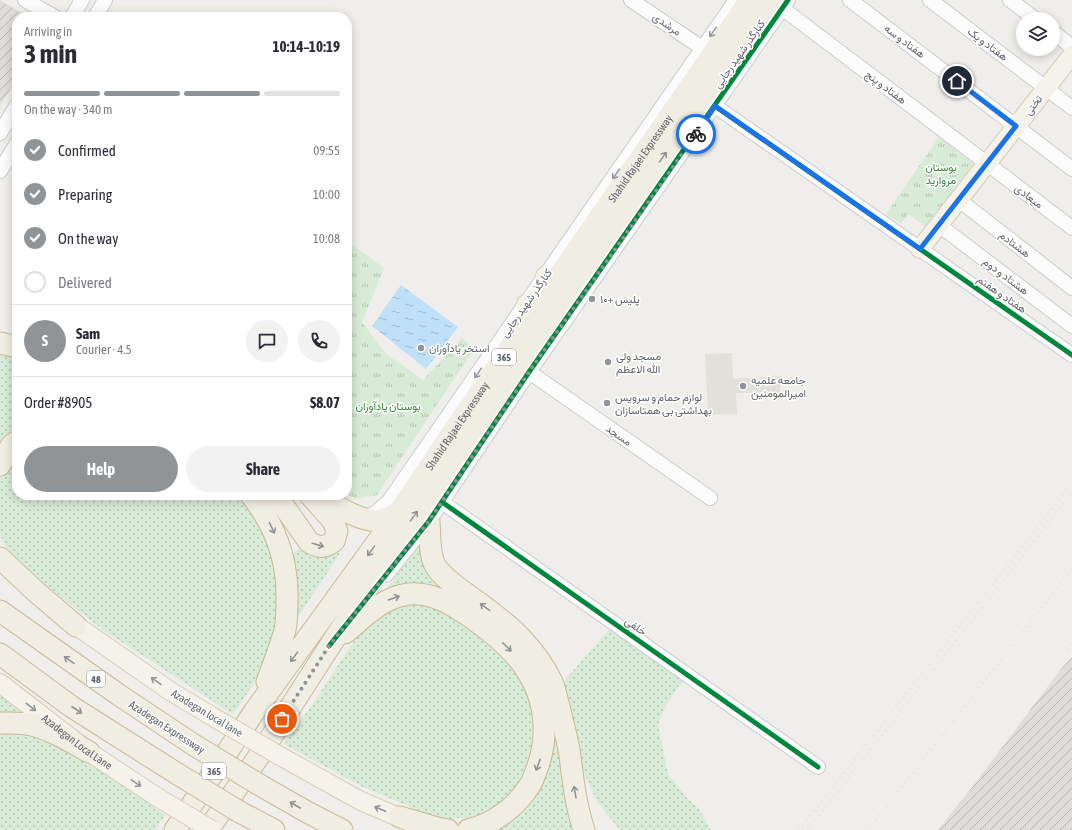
<!DOCTYPE html>
<meta charset="utf-8">
<style>
:root{--surface:#fff;--page:#f2f2f3;--text:#2b2b33;--muted:#7c7c81;--line:#e1e1e2;--accent:#919496}
body{margin:0;font-family:"Asap Condensed",Vazirmatn,sans-serif;background:var(--page);color:var(--text);height:100vh;display:flex;flex-direction:column;font-size:15px;white-space:nowrap}
*{box-sizing:border-box;margin:0}
p{font-size:13px;color:var(--muted)}
.icon{flex:none;width:22px;height:22px;fill:none;stroke:currentColor;stroke-width:2;stroke-linecap:round;stroke-linejoin:round}
.map{position:relative;flex:1;overflow:hidden}
.details{position:absolute;left:12px;top:12px;width:340px;height:488px;display:flex;flex-direction:column;background:var(--surface);border-radius:16px;box-shadow:0 2px 10px #0003}
.details>*{flex:none}
.buttons{position:absolute;left:1016px;top:12px;display:grid;gap:8px}
.buttons a{display:grid;place-items:center;width:44px;height:44px;border-radius:50%;background:var(--surface);box-shadow:0 2px 10px #0003;font-size:20px}
.pin{position:absolute;display:grid;place-items:center;width:34px;height:34px;color:#fff;margin:-17px;border:2px solid #fff;border-radius:50%;box-shadow:0 1px 4px #0007}
.courier{position:absolute;display:grid;place-items:center;width:40px;height:40px;margin:-20px;border:3px solid #1a73e8;border-radius:50%;background:#fff;color:#222;box-shadow:0 1px 5px #0007}
.overview em{font-style:normal;font-weight:700}
.overview div{display:flex;flex-direction:column-reverse}
.overview{display:flex;align-items:center;justify-content:space-between;height:68px;padding:0 12px}
h1{font-size:26px;font-weight:700;line-height:30px}
.bar{display:grid;grid-template-columns:repeat(4,1fr);gap:6px 4px;align-content:center;height:48px;padding:0 12px}
.bar i{height:5px;border-radius:3px;background:var(--line)}
.bar .active{background:var(--accent)}
.bar p{grid-column:span 4}
.line{display:flex;align-items:center;gap:10px;padding:0 12px;border-top:1px solid var(--line)}
.line div{flex:1}
.round{display:grid;place-items:center;flex:none;width:42px;height:42px;border-radius:21px;background:var(--page)}
ol{padding:0 12px;list-style:none}
li{display:flex;align-items:center;gap:12px;height:44px}
li p{margin-inline-start:auto}
li .icon{padding:4px;border-radius:50%;background:var(--accent);color:#fff;stroke-width:4}
li:last-child{color:var(--muted)}
li i{width:22px;height:22px;border:2px solid var(--line);border-radius:50%}
.button{display:flex;gap:8px;margin-top:auto;padding:8px 12px}
.button a{flex:1;height:46px;border-radius:24px;background:var(--accent);color:#fff;font-size:16px;font-weight:700;line-height:46px;text-align:center}
.button a+a{background:var(--page);color:var(--text)}
.map>svg:first-child{display:block}
.industrial{fill:url(#industrial-furrows)}
.education{fill:#e2e0da}
.grass{fill:url(#grass-dots)}
.park{fill:url(#park-tufts)}
.water{fill:url(#water-ripples)}
.lines{fill:none;stroke-linecap:round;stroke-linejoin:round}
.minor-casing{stroke:#cbcccc;stroke-width:16}
.major-casing{stroke:#d7ceb8;stroke-width:20}
.highway-casing{stroke:#c8b996;stroke-width:23}
.minor{stroke:#fdfcfc;stroke-width:14}
.major{stroke:#f4f2e9;stroke-width:18}
.highway{stroke:#f0ede3;stroke-width:21}
.rail{stroke:#e4e4e4;stroke-width:3;stroke-dasharray:1 5;stroke-linecap:butt}
.major-bridge-casing{stroke:#d7ceb8;stroke-width:20;stroke-linecap:butt}
.highway-bridge-casing{stroke:#c8b996;stroke-width:23;stroke-linecap:butt}
.major-bridge{stroke:#f4f2e9;stroke-width:18}
.highway-bridge{stroke:#f0ede3;stroke-width:21}
.cycleway-casing{stroke:#fff;stroke-width:8}
.cycleway{stroke:#00873e;stroke-width:5}
.oneway{stroke:#96999c}
.oneway2{stroke:#929393}
.oneway3{stroke:#939595}
.done{stroke:#919496;stroke-width:4;stroke-dasharray:0 7.2}
.route{stroke:#1a73e8;stroke-width:5}
.poi-dot{fill:#919496;stroke:#fff;stroke-width:1.5}
.labels{text-anchor:middle;stroke-width:3;stroke-linejoin:round;paint-order:stroke}
.shield{fill:#fff;stroke:#8f9295;stroke-width:1}
.shield-label{font-size:10px;font-weight:bold;fill:#5f6368}
.street-label{font-size:11px;fill:#5f6368;stroke:#fff}
.park-label{font-size:11px;fill:#348238;stroke:#fff}
.poi-label{font-size:11px;fill:#5f6368;stroke:#fff;text-anchor:start}
</style>
<div class="map">
<svg width="1072" height="830" viewBox="0 0 1072 830">
<defs>
<pattern id="industrial-furrows" width="10" height="10" patternUnits="userSpaceOnUse"><rect width="10" height="10" fill="#dfddda"/><path d="M-1 1l2-2M0 10L10 0M9 11l2-2" fill="none" stroke="#b8b7b5"/></pattern>
<pattern id="grass-dots" width="8" height="8" patternUnits="userSpaceOnUse"><rect width="8" height="8" fill="#d8ebd6"/><path d="M2 2h.1M6 6h.1" fill="none" stroke="#b2c2b1" stroke-width="1.8" stroke-linecap="round"/></pattern>
<pattern id="park-tufts" width="24" height="20" patternUnits="userSpaceOnUse"><rect width="24" height="20" fill="#d8ebd6"/><path d="M3 7l-1-3M5 7V3M7 7l1-3M15 17l-1-3M17 17v-4M19 17l1-3" fill="none" stroke="#b2c2b1"/></pattern>
<pattern id="water-ripples" width="26" height="14" patternUnits="userSpaceOnUse"><rect width="26" height="14" fill="#bfe0f9"/><path d="M2 4q2-2 4 0t4 0M15 11q2-2 4 0t4 0" fill="none" stroke="#9eb9cd"/></pattern>
</defs>
<rect width="100%" height="100%" fill="#efeeea"/>
<path class="industrial" d="M0,0L28,17H17V79L0,106Z
M1072,657V830H938L973,786L1061,669Z"/>
<path class="education" d="M732,353L733,379L781,376L780,393H736L737,414L708,415L705,354Z"/>
<path class="grass" d="M0,352L17,354V432L0,453Z
M17,451V495H244L275,549L280,620L266,667L233,714L103,630L22,566L6,548L0,534V477Z
M423,539L547,687L576,830H489L518,808L547,705L459,602L380,598Z
M301,549C314,561 326,558 341,552L292,626L288,555Z
M420,600L473,626L528,683L539,732L518,791L487,812L475,817L447,819L432,816L363,787L284,744L314,702L356,638L367,624L378,613Z
M611,627L683,680L665,707L658,725L668,774L686,797L699,809L711,830H620L598,803L580,765L560,686Z
M0,694L33,719L0,717Z
M10,728L64,746L165,815L155,830H0V730Z"/>
<path class="park" d="M939,137L975,165L927,227L908,214L901,224L886,214Z
M347,241L384,268L362,322L386,354L423,380L462,338L474,349L377,495L355,499L347,493Z"/>
<path class="water" d="M401,285L458,327L426,369L372,326Z"/>
<g class="lines">
<defs>
<path id="minor" d="M25,0L55,17
M631,0L702,48
M850,0L1072,169
M930,0L1072,108
M1010,0L1035,19
M786,11L1072,228
M72,17L82,0
M95,17L105,0
M1053,32L1072,47
M715,106L1072,355
M0,133L17,105
M0,171L17,143
M959,200L1072,288
M939,225L1072,326
M522,367L710,498
M442,502L818,767
M364,517L374,514L389,501L736,0
M386,575L429,521L529,372L788,0"/>
<g id="major">
<path d="M920,249L1072,55"/>
<path d="M526,304L545,296V276"/>
<path d="M64,617L170,691L213,717"/>
<path id="s1" d="M0,683L89,752L157,797"/>
<path d="M280,756L359,800L412,823"/>
</g>
<g id="highway">
<path d="M0,343L17,347"/>
<path d="M0,465L11,446L17,441"/>
<path d="M251,495C275,525 288,561 287,600C287,610 287,620 285,630C280,648 273,665 267,682"/>
<path d="M276,495L309,542C319,548 325,548 334,541L337,531L333,521L310,495"/>
<path d="M318,495C334,505 363,524 382,520C388,519 394,515 399,512"/>
<path d="M429,521C430,534 429,552 434,563C440,578 473,598 486,608C499,618 512,628 523,640C534,652 545,667 552,682C556,692 558,704 561,714C564,728 568,742 570,756C573,781 576,806 584,830"/>
<path d="M0,558L34,590L76,626"/>
<path d="M0,611L119,695L194,745"/>
<path d="M345,633C364,617 383,597 409,594C433,592 453,605 472,618C493,633 520,655 531,678C547,706 548,741 536,771C534,776 533,781 530,785C516,807 494,824 468,830"/>
<path d="M0,654L72,707L176,773"/>
<path d="M0,723C10,723 21,722 32,725C52,730 71,742 89,752"/>
<path d="M258,784L307,812L342,830"/>
<path d="M238,811L274,830"/>
<path d="M400,817L441,829L448,830"/>
<path id="s2" d="M175,830L254,712L399,512L545,296L750,0"/>
<path d="M208,830L259,756L411,520L520,365L771,0"/>
</g>
</defs>
<use href="#minor" class="minor-casing"/>
<use href="#major" class="major-casing"/>
<use href="#highway" class="highway-casing"/>
<use href="#minor" class="minor"/>
<use href="#major" class="major"/>
<use href="#highway" class="highway"/>
<path class="rail" d="M1067,649L1072,643
M799,830L1072,483
M808,830L1072,493
M868,830L1072,569"/>
<defs>
<path id="major-bridge" d="M213,717L280,756
M157,797L212,830"/>
<path id="highway-bridge" d="M194,745L258,784
M176,773L238,811"/>
</defs>
<use href="#major-bridge" class="major-bridge-casing"/>
<use href="#highway-bridge" class="highway-bridge-casing"/>
<use href="#major-bridge" class="major-bridge"/>
<use href="#highway-bridge" class="highway-bridge"/>
<defs>
<path id="cycleway" d="M715,106L1072,355
M442,502L818,767
M329,646L429,521L529,372L788,0"/>
</defs>
<use href="#cycleway" class="cycleway-casing"/>
<use href="#cycleway" class="cycleway"/>
</g>
<defs><path id="oneway-shaft" d="M-6 0H5M1.5-3L5.5 0L1.5 3" fill="none" stroke-width="1.6" stroke-linecap="round" stroke-linejoin="round"/></defs>
<g class="oneway">
<use href="#oneway-shaft" transform="translate(713 32) rotate(125)"/>
<use href="#oneway-shaft" transform="translate(616 174) rotate(125)"/>
<use href="#oneway-shaft" transform="translate(478 373) rotate(125)"/>
</g>
<g class="oneway2">
<use href="#oneway-shaft" transform="translate(663 157) rotate(-55)"/>
<use href="#oneway-shaft" transform="translate(414 516) rotate(-55)"/>
<use href="#oneway-shaft" transform="translate(272 528) rotate(64)"/>
<use href="#oneway-shaft" transform="translate(318 545) rotate(16)"/>
<use href="#oneway-shaft" transform="translate(371 551) rotate(126)"/>
<use href="#oneway-shaft" transform="translate(394 598) rotate(-19)"/>
<use href="#oneway-shaft" transform="translate(485 607) rotate(-144)"/>
<use href="#oneway-shaft" transform="translate(507 647) rotate(45)"/>
<use href="#oneway-shaft" transform="translate(294 657) rotate(126)"/>
<use href="#oneway-shaft" transform="translate(69 660) rotate(-145)"/>
<use href="#oneway-shaft" transform="translate(77 710) rotate(33)"/>
<use href="#oneway-shaft" transform="translate(538 765) rotate(110)"/>
<use href="#oneway-shaft" transform="translate(575 792) rotate(-100)"/>
<use href="#oneway-shaft" transform="translate(295 805) rotate(-150)"/>
</g>
<g class="oneway3">
<use href="#oneway-shaft" transform="translate(156 681) rotate(-145)"/>
<use href="#oneway-shaft" transform="translate(31 707) rotate(38)"/>
<use href="#oneway-shaft" transform="translate(136 783) rotate(34)"/>
<use href="#oneway-shaft" transform="translate(380 809) rotate(-157)"/>
</g>
<g class="lines">
<path class="done" d="M282,719L329,646L429,521L529,372L696,134"/>
<path class="route" d="M696,134L715,106L920,249L1016,126L957,81"/>
</g>
<g class="poi-dot">
<circle cx="592" cy="299" r="4"/>
<circle cx="421" cy="348" r="4"/>
<circle cx="608" cy="362" r="4"/>
<circle cx="743" cy="386" r="4"/>
<circle cx="607" cy="403" r="4"/>
</g>
<g class="labels">
<g class="shield">
<rect x="492" y="349" width="24" height="16" rx="3"/>
<rect x="87" y="671" width="18" height="16" rx="3"/>
<rect x="202" y="763" width="24" height="16" rx="3"/>
</g>
<g class="shield-label">
<text x="504" y="361">365</text>
<text x="96" y="683">48</text>
<text x="214" y="775">365</text>
</g>
<g class="street-label">
<text transform="translate(667 24) rotate(34)" y="4">مرشدی</text>
<text transform="translate(905 41) rotate(37)" y="4">هفتاد و سه</text>
<text transform="translate(988 44) rotate(37)" y="4">هفتاد و یک</text>
<text transform="translate(739 54) rotate(-55)" y="4">کنارگذر شهید رجایی</text>
<text transform="translate(886 87) rotate(37)" y="4">هفتاد و پنج</text>
<text transform="translate(1033 105) rotate(-52)" y="4">تختی</text>
<text dy="4" stroke="none"><textPath href="#s2" startOffset="817">Shahid Rajaei Expressway</textPath></text>
<text transform="translate(1029 196) rotate(37)" y="4">میعادی</text>
<text transform="translate(1015 244) rotate(38)" y="4">هشتادم</text>
<text transform="translate(1006 276) rotate(37)" y="4">هشتاد و دوم</text>
<text transform="translate(1002 294) rotate(35)" y="4">هفتاد و هفتم</text>
<text transform="translate(526 303) rotate(-55)" y="4">کنارگذر شهید رجایی</text>
<text dy="4" stroke="none"><textPath href="#s2" startOffset="493">Shahid Rajaei Expressway</textPath></text>
<text transform="translate(619 435) rotate(35)" y="4">مسجد</text>
<text transform="translate(636 626) rotate(35)" y="4">خلفی</text>
<text transform="translate(207 713) rotate(31)" y="4">Azadegan local lane</text>
<text transform="translate(167 727) rotate(33)" y="4">Azadegan Expressway</text>
<text dy="4" stroke="none"><textPath href="#s1" startOffset="97">Azadegan Local Lane</textPath></text>
</g>
<g class="park-label">
<text x="941" y="171">بوستان<tspan x="941" dy="13">مروارید</tspan></text>
<text x="388" y="410">بوستان یادآوران</text>
</g>
<g class="poi-label">
<text x="600" y="303">پلیس +۱۰</text>
<text x="429" y="352">استخر یادآوران</text>
<text x="616" y="360">مسجد ولی<tspan x="616" dy="13">الله الاعظم</tspan></text>
<text x="751" y="384">جامعه علمیه<tspan x="751" dy="13">امیرالمومنین</tspan></text>
<text x="615" y="401">لوازم حمام و سرویس<tspan x="615" dy="13">بهداشتی بی همتاسازان</tspan></text>
</g>
</g>
</svg>
<div class="buttons">
<a><svg class="icon" aria-label="layers" viewBox="0 0 24 24"><path d="M12 4l9 5-9 5-9-5zM3 14l9 5 9-5"/></svg></a>
</div>
<div class="pin" style="left:282px;top:719px;background:#ea580c"><svg class="icon" aria-label="bag" viewBox="0 0 24 24"><path d="M5 8h14l-1 12H6zM9 8a3 3 0 0 1 6 0"/></svg></div>
<div class="pin" style="left:957px;top:81px;background:#1f2937"><svg class="icon" aria-label="home" viewBox="0 0 24 24"><path d="M3 11l9-7 9 7M6 9v11h12V9"/></svg></div>
<div class="courier" style="left:696px;top:134px"><svg class="icon" aria-label="bike" viewBox="0 0 24 24"><circle cx="6" cy="16" r="4"/><circle cx="18" cy="16" r="4"/><path d="M6 16l4-8h5l3 8M10 8l3 8H6M13 5h3"/></svg></div>
<section class="details">
<div class="overview"><div><h1>3 min</h1><p>Arriving in</p></div><em>10:14–10:19</em></div>
<div class="bar"><i class="active"></i><i class="active"></i><i class="active"></i><i></i><p>On the way · 340 m</p></div>
<ol>
<li><svg class="icon" aria-label="check" viewBox="0 0 24 24"><path d="M5 12l5 5 9-10"/></svg>Confirmed<p>09:55</p></li>
<li><svg class="icon" aria-label="check" viewBox="0 0 24 24"><path d="M5 12l5 5 9-10"/></svg>Preparing<p>10:00</p></li>
<li><svg class="icon" aria-label="check" viewBox="0 0 24 24"><path d="M5 12l5 5 9-10"/></svg>On the way<p>10:08</p></li>
<li><i></i>Delivered</li>
</ol>
<div class="line" style="height:72px"><b class="round" style="background:var(--accent);color:#fff">S</b><div><b>Sam</b><p>Courier · 4.5</p></div><a class="round"><svg class="icon" aria-label="chat" viewBox="0 0 24 24"><path d="M4 5h16v11H9l-5 4z"/></svg></a><a class="round"><svg class="icon" aria-label="phone" viewBox="0 0 24 24"><path d="M5 4h4l2 5-3 2q2 4 5 5l2-3 5 2v4C11 20 4 13 5 4z"/></svg></a></div>
<div class="line" style="height:52px"><div>Order #8905</div><b>$8.07</b></div>
<div class="button"><a>Help</a><a>Share</a></div>
</section>
</div>
